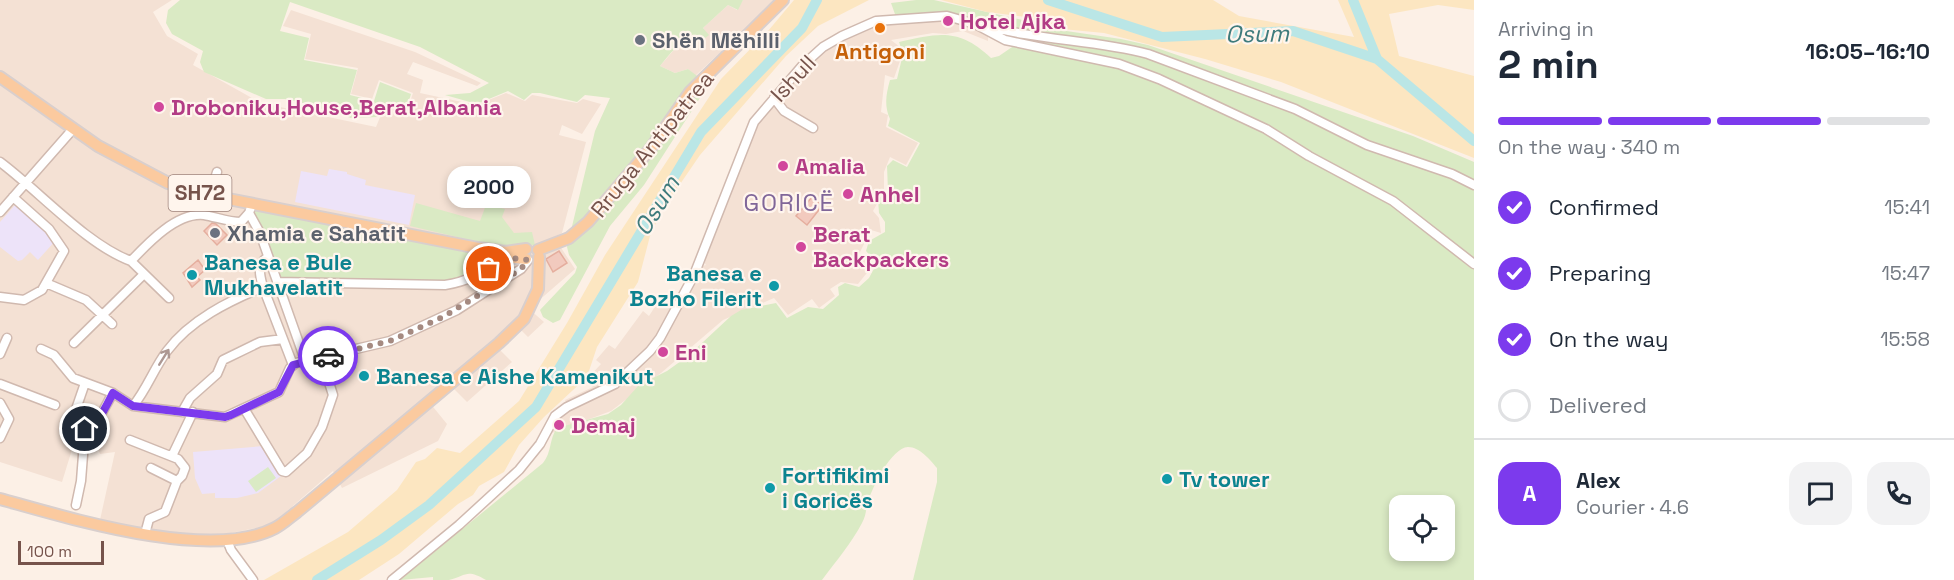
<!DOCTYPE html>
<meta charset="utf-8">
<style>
:root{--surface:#fff;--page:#f2f2f3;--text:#1f2937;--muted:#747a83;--line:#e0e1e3;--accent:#7c3aed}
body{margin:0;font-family:"Space Grotesk",sans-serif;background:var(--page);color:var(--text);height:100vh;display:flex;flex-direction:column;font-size:22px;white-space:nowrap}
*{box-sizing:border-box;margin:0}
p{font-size:20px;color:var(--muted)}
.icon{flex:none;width:33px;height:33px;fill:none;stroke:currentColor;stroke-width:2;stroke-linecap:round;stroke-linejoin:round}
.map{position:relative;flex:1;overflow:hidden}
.side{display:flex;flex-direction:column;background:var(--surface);width:480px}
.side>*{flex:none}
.tools{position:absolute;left:1389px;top:495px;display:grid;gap:12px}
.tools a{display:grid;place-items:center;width:66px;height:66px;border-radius:12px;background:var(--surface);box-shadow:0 3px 9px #0003;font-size:30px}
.scale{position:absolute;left:18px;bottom:15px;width:86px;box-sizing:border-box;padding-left:6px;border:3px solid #76534b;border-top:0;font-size:16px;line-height:21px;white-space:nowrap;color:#76534b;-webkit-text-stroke:4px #fff5ed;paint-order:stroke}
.pin{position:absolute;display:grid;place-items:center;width:51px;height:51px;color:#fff;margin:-26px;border:3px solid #fff;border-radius:50%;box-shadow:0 2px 6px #0007}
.courier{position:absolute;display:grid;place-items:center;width:60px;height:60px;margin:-30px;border:4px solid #7c3aed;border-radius:50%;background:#fff;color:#222;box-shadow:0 2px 8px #0007}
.bubble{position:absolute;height:42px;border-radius:18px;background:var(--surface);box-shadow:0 3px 9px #0003;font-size:20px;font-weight:700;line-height:42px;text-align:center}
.head em{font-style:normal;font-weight:700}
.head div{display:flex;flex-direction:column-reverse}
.head{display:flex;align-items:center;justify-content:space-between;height:102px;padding:0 24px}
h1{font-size:39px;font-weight:700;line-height:45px}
.bar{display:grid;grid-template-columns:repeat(4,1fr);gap:9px 6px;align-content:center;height:72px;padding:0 24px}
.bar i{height:8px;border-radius:4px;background:var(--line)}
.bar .current{background:var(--accent)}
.bar p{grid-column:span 4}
.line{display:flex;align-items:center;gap:15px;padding:0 24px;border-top:2px solid var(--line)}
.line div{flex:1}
.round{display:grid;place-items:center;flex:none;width:63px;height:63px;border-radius:18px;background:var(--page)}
ol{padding:0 24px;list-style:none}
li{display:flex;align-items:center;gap:18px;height:66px}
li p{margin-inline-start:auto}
li .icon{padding:6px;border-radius:50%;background:var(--accent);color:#fff;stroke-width:4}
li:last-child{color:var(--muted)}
li i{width:33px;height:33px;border:3px solid var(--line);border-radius:50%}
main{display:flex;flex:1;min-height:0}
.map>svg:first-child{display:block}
.residential{fill:#f4e1d4}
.education{fill:#ede3f9}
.green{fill:#daeac4;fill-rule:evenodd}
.sand{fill:#fce6c1}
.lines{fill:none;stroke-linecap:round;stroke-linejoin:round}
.river{stroke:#bae6e6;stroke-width:10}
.building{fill:#f2cabe;stroke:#e5ae9e;stroke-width:1.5}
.minor-casing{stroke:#d0b9af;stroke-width:11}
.major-casing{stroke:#d9cfcd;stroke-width:14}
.minor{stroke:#fff;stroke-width:8}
.major{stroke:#fbca9f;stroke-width:10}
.oneway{stroke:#ad9893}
.done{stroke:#a58a81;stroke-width:6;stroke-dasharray:0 10.8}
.route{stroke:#7c3aed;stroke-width:8}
.hotel-dot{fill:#d1479c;stroke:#fff5ed;stroke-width:2}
.food-dot{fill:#e8710a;stroke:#fff5ed;stroke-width:2}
.worship-dot{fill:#6b7280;stroke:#fff5ed;stroke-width:2}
.culture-dot{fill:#0f9aa8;stroke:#fff5ed;stroke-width:2}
.labels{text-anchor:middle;stroke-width:4.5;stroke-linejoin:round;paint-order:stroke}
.shield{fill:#fff5ed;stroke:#9f847c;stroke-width:1.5}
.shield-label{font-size:21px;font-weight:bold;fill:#76534b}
.hotel-label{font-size:22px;font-weight:bold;fill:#b23c85;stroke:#fff5ed;text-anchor:start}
.worship-label{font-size:22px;font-weight:bold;fill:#5b616d;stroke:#fff5ed;text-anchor:start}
.food-label{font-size:22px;font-weight:bold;fill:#c56008;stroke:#fff5ed}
.street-label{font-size:22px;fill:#76534b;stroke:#fff5ed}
.culture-label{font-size:22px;font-weight:bold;fill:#0d838f;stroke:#fff5ed;text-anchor:start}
.water-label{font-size:24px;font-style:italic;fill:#3e7b7c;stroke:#fff5ed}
.neighbourhood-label{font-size:24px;letter-spacing:1.5px;fill:#806699;stroke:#fff5ed}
</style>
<main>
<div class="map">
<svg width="1474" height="580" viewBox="0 0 1474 580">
<rect width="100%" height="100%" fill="#fcf0e6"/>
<path class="residential" d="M0,0H172L153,12L167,36L198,54L193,65L261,103L376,127L385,105L408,108L413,93L379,80L372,99L351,94L358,68L305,59L311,34L283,26L291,10L415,52L481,83L477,86L413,62L407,74L423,80L420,93L476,105L506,93L525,101L532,95L577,103L583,99L601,104L582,134L562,125L559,135L586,142L562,233L554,237L575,269L529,309L544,322L528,337L514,323L493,343L512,362L467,402L446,381L425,397L447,424L438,441L342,488L333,471L271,525L221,535L175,536L100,520L115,452L100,454L96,443H74L62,482L0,462Z
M743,0H776L695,76L688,69L675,73L660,66L673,51L687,42L704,39L708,35L703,28L728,5L737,10Z
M953,18L988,34V41L963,31L946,34L933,33L891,40L900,47L896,56L901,58L894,78L885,75L881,112L888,115L886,127L918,143L906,165L890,157L884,172V190L870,199L878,202L873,211L879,218L881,233L871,230L858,256L874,264L858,284L841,282L830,289L835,296L819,308L812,299L788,315L774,298L723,320L661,373L611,411L549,434L553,421L569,408L565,400L593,387L586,380L601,364L596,360L609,345L615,349L643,311L649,316L658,302L676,311L699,267L706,265L701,258L754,126L804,69L831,43L868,26Z"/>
<path class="education" d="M329,169L347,172V174L366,180L365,185L415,195L409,225L295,202L301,171L327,176Z
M16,204L45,231L50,232L56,240L38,260L30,252L22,260L18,261L0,247V222Z
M264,446L281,476L258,493L237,498H215V493L202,494L195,478L193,452Z"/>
<path class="green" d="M180,0H743L738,10L728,5L703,28L709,35C697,45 698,40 686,43C675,45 667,58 660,66L675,73L688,69L705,82L707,87L644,185L610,226L560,320L553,323L543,317L540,310L575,273L577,267L569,255L567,247L595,131L610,98L585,95L577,102L540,93H532L524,100L508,91L477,104L445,95L470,93L489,83L420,47L290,2L280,31L309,38L304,60L357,70L350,95L374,101L380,82L411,94L407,107L384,104L378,117L351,118L307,104L285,99H266L204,72L200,62L203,51L172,34L166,23L168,10Z
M916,0H934L1027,21L1039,27L1121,39L1148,45L1413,136L1474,162V580H913L937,482V468C930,460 920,447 908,447C891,448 873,487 868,501C866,509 866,516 862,523C851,544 836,561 822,580H486C466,568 466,576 449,580C444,580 438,580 433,580V577L400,580L543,463C552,452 549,439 557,428L608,414L621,405L639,385L667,371L688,356L731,316L741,310L776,303L787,318L808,307L823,309L839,295L838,287L845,283L859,287L869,278L877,263L866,251L869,241L885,232V222L879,213L878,199L888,191L887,166L893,160L907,167L920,143L888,126L890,119C884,106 886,94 890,80L897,79L903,54L899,42C940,33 959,28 991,58L999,56L1015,45V30L947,15L896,17L891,3ZM1400,506H1444V550H1400Z
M416,203L480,221L486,205L505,209L502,217L514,233L532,232L535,245L500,247L410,226Z
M254,207L425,240L430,244L497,259L488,267L455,281L279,279L252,214Z
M268,467L276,478L256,492L248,481Z"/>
<path class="sand" d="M794,0H869L818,26L786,56L700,155L661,212L650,236L638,282L597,347L587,377L544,417L519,445L504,472L479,486L473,495L458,504L399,554L359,580H264L348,532L397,490L416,462L425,459L437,448L460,453L519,401L567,323L605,255L721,79L768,31Z
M941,0H1213L1239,16L1354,37L1338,0H1474V10L1438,5L1389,14L1399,56L1474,76V158L1281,82L1205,59L1104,33L1062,29L1025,17L987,12Z"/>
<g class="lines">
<path class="river" d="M1048,0L1162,37L1293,31L1377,59L1474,141
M1353,0L1377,59
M317,580L381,540L429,505L536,407L701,132L802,28L817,0"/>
</g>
<path class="building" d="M812,197L822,206L807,225L796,216Z
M212,223L216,224L227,235L217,245L204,231Z
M559,251L567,263L553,272L546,259Z
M198,260L205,270L197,277L200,280L192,287L183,273Z"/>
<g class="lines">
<defs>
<path id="minor" d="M981,24C1035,41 1093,39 1148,54L1295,109L1367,145L1452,174L1474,185
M774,98L784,111L813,128
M0,162C39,191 87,245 131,261
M210,195L217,172
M0,212L73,129
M249,213L260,233L305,360
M277,282L445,285C467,282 487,271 504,257
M46,283L86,300L112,324
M263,287L293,365
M0,297L24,300L42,290L64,251L49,229L13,197
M169,298L131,261C148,243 177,212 204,215C216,217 228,222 241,222L249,213L252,204
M74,343L143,275
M41,349L54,355L73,378L113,393L133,406L225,417L279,392L290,368L296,363L390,341L457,310L521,269L528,260
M0,354L7,338
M0,384L55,405
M0,403L9,419L0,438
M133,406C147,389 154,368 167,351C190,320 229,301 263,287C260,276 256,264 268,257
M245,410L282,471L286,472L307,453L322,427L333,395L321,357
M182,412L190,398L217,374L223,360L260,342L283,339
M85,429C98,426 106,404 113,393
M130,440L178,459L185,468L182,476L177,481L151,468
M172,456L193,412
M76,505L81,481L85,429L77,424L75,412L85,383
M145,534L149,519L165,512L177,481
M227,540L231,550L253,580
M392,580L459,525L519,470L540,444L555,416L567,407L615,384L650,351L660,338L694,275L754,122L802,66L823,47L842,36L876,21L947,16L975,24L1005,40L1119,64L1159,79L1266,129L1309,156L1393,201L1474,264"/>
<path id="major" d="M0,77L98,146L168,183L218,197L478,248L505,252L526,249
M538,250L569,238L588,222L651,148L690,92L783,0
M507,257L526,259
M0,499C69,518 210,562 275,528C283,524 290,517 297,512L499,343L524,319L538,289L539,257"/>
</defs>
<use href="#minor" class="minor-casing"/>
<use href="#major" class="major-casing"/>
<use href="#minor" class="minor"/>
<use href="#major" class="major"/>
</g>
<defs><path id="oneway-shaft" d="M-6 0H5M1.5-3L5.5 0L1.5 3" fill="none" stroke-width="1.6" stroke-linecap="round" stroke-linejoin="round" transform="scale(1.5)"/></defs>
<use class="oneway" href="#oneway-shaft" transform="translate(164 357) rotate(-58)"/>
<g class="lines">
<path class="done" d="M328,356L390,341L443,317L521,269L528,260L504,257L489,269"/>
<path class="route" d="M85,429C98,426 107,404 113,393L133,406L225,417L231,415L279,392L293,365L328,356"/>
</g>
<g class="hotel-dot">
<circle cx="948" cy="21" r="6"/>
<circle cx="159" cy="107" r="6"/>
<circle cx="783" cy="166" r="6"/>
<circle cx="848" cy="194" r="6"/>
<circle cx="801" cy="247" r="6"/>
<circle cx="663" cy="352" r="6"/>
<circle cx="559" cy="425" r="6"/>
</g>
<circle class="food-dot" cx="880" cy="28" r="6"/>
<g class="worship-dot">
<circle cx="640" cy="40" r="6"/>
<circle cx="215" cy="233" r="6"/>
</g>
<g class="culture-dot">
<circle cx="192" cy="275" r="6"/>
<circle cx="774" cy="286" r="6"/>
<circle cx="364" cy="376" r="6"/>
<circle cx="1167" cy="479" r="6"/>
<circle cx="770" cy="488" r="6"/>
</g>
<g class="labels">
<rect class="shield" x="168.5" y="175" width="63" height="36" rx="4.5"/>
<g class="shield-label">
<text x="200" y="200">SH72</text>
</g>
<g class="hotel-label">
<text x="960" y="29">Hotel Ajka</text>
<text x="171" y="115">Droboniku,House,Berat,Albania</text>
<text x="795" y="174">Amalia</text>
<text x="860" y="202">Anhel</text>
<text x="813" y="242">Berat<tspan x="813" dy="25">Backpackers</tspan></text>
<text x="675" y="360">Eni</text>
<text x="571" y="433">Demaj</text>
</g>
<g class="worship-label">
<text x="652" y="48">Shën Mëhilli</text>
<text x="227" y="241">Xhamia e Sahatit</text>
</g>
<g class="food-label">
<text x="880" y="59">Antigoni</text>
</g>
<g class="street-label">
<text transform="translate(793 78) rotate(-47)" y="8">Ishull</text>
<text transform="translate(652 144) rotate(-51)" y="8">Rruga Antipatrea</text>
</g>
<g class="culture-label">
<text x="204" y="270">Banesa e Bule<tspan x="204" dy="25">Mukhavelatit</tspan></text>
<text x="762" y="281" text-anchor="end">Banesa e<tspan x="762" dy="25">Bozho Filerit</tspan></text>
<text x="376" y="384">Banesa e Aishe Kamenikut</text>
<text x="782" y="483">Fortifikimi<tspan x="782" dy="25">i Goricës</tspan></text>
<text x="1179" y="487">Tv tower</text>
</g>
<g class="water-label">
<text transform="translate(1257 34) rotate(-1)" y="8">Osum</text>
<text transform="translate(657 206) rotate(-59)" y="8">Osum</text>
</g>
<g class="neighbourhood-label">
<text x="789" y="211">GORICË</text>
</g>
</g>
</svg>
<div class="tools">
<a><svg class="icon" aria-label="locate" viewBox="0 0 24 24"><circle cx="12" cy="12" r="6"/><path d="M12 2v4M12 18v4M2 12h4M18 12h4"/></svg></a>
</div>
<div class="scale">100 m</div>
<div class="pin" style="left:489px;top:269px;background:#ea580c"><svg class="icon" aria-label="bag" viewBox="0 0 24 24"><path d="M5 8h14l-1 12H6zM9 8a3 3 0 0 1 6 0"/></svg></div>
<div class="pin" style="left:85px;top:429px;background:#1f2937"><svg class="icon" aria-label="home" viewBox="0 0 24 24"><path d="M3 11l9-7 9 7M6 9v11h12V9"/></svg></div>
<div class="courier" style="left:328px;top:356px"><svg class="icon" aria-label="car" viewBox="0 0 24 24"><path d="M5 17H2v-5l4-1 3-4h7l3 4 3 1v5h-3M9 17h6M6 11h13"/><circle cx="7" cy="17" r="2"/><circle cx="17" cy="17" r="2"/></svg></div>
<div class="bubble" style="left:447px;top:166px;width:84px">2000</div>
</div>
<section class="side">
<div class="head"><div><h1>2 min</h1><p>Arriving in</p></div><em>16:05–16:10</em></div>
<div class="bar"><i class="current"></i><i class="current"></i><i class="current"></i><i></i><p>On the way · 340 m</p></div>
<ol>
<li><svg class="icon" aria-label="check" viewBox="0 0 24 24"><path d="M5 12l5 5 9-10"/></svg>Confirmed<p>15:41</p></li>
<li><svg class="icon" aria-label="check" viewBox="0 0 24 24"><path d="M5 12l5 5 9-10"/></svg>Preparing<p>15:47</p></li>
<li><svg class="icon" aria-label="check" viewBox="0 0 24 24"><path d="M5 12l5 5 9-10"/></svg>On the way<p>15:58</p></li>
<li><i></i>Delivered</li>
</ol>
<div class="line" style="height:108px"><b class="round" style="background:var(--accent);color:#fff">A</b><div><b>Alex</b><p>Courier · 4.6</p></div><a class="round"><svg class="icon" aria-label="chat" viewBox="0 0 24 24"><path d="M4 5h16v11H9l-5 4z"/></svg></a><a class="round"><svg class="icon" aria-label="phone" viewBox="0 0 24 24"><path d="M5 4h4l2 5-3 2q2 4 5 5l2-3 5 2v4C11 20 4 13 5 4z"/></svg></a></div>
</section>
</main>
